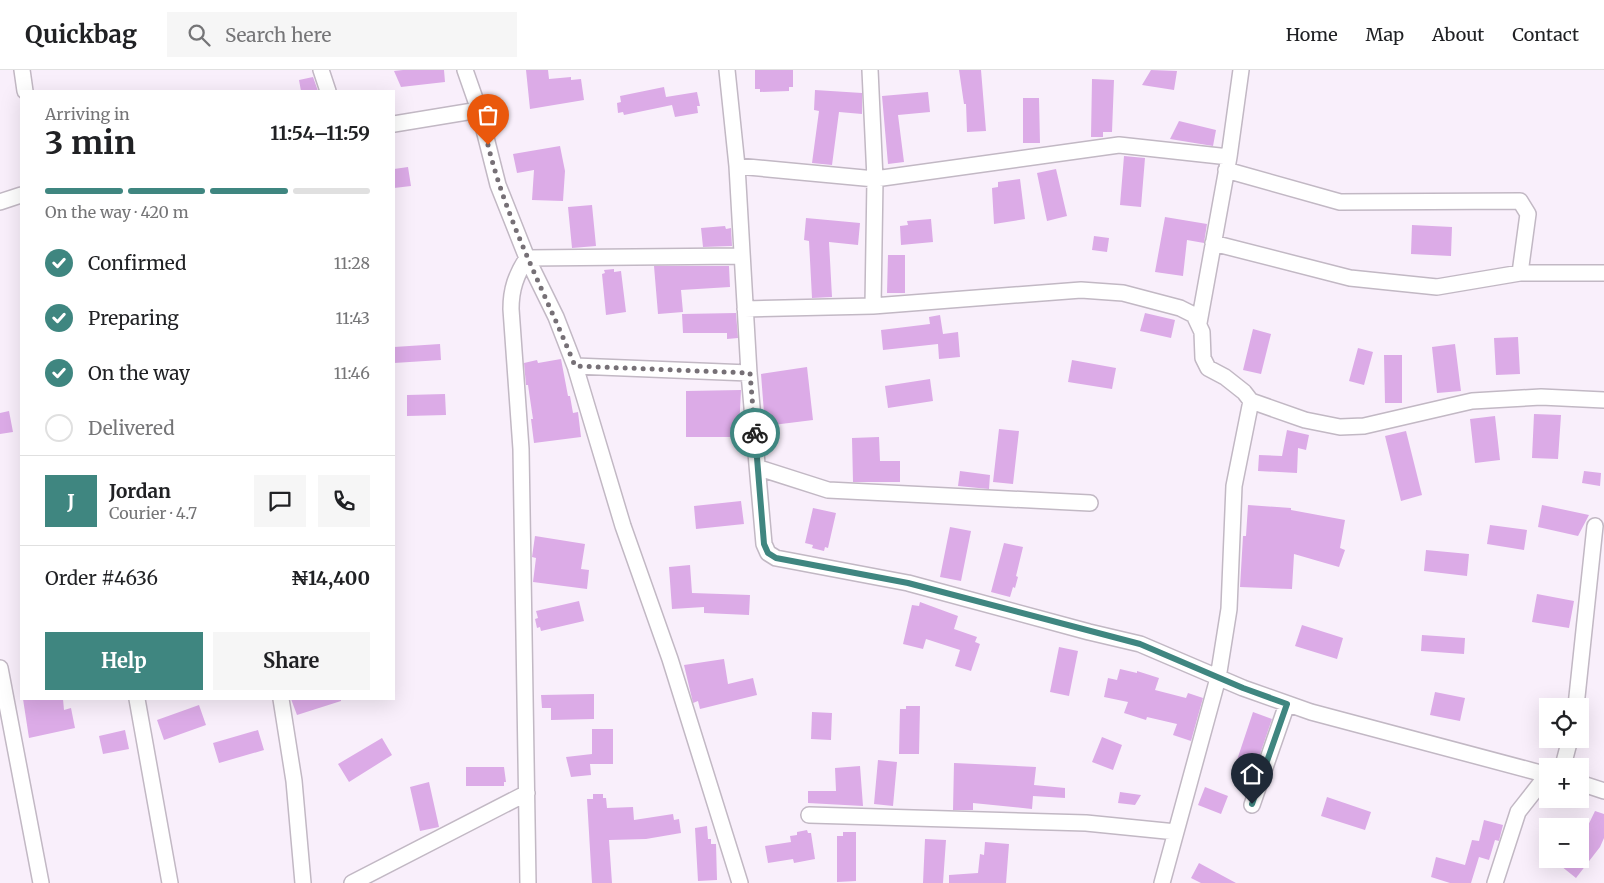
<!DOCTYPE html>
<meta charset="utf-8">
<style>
:root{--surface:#fff;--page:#f6f6f6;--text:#202124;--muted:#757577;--line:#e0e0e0;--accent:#3f8680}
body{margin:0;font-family:Merriweather,serif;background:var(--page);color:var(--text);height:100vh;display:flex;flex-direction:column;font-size:19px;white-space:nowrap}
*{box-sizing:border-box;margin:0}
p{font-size:16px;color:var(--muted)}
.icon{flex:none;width:28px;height:28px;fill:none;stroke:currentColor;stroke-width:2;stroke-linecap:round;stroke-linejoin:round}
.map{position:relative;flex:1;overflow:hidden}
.sheet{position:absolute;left:20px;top:20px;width:375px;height:610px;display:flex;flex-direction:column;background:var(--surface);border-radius:0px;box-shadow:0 5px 20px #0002}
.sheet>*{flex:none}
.controls{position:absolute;left:1539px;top:628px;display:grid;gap:10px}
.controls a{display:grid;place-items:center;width:50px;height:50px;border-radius:0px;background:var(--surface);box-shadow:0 5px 20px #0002;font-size:25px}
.pin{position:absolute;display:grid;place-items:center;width:42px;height:42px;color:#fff;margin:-51px -21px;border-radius:50% 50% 50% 0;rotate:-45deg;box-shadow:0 0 5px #0007}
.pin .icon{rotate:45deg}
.courier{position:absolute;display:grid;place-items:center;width:50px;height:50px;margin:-25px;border:4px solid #3f8680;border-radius:50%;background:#fff;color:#222;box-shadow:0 1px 6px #0007}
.summary em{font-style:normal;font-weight:700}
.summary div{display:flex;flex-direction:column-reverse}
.summary{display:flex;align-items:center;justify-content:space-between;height:85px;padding:0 25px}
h1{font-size:32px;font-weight:700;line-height:38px}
.bar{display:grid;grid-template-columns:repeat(4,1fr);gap:8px 5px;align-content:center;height:60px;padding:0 25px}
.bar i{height:6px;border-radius:4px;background:var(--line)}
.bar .selected{background:var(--accent)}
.bar p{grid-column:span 4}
.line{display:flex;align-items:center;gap:12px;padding:0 25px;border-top:1px solid var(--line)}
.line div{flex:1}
.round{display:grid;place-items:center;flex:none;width:52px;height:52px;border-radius:0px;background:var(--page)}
ol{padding:0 25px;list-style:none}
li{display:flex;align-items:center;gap:15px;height:55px}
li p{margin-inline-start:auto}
li .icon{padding:5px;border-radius:50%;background:var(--accent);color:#fff;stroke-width:4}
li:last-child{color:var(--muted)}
li i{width:28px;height:28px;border:2px solid var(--line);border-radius:50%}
.primary-button{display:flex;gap:10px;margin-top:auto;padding:10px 25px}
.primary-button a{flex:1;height:58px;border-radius:0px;background:var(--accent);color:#fff;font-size:20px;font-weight:700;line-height:58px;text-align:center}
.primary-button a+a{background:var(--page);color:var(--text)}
header{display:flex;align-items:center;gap:30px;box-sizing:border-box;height:70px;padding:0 25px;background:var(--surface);border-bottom:1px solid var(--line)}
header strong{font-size:24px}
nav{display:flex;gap:28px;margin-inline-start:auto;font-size:18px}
.search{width:350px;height:45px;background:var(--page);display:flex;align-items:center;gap:12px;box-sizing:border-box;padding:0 18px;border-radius:0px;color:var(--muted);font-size:19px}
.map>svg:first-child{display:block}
.building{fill:#dcabe7}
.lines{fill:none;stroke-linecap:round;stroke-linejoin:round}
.minor-casing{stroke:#c2b8c4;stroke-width:18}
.minor{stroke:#fff;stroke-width:15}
.done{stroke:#767076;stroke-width:5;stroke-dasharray:0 9}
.route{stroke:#3f8680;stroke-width:6}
</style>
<header>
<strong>Quickbag</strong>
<div class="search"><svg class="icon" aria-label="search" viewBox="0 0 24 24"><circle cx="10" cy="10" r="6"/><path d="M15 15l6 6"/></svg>Search here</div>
<nav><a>Home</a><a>Map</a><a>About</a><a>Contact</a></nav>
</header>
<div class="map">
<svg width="1604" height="813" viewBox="0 0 1604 813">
<rect width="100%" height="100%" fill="#f9effb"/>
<path class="building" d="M403,0H444L445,12L401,17L394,1Z
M526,0H548L549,9L571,7V10L581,9L584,30L530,39Z
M755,0H793V17H789V21L760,22V19H755Z
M959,0H981L986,61L967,62L966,34H964Z
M1151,0L1177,1L1174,20L1142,15Z
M313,7L318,21H301L299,10Z
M1092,9L1114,10L1112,62H1103V67H1091Z
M664,17L666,27L697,22L700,36H697L698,43L675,47L672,35L624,45L623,42L618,43L617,33L621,32L620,26Z
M815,20L862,23V44L839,42L832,95L812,93L819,41L814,40Z
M928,22L930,42L898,45L904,92L888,94L882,26Z
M1023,28H1039L1040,73H1023Z
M1179,51L1216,60L1213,76L1170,69Z
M560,76L565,101L563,131L532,130L534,100L517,103L513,84Z
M1124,86L1145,88L1141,137L1120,135Z
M408,97L411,116L394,118V99Z
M1056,99L1067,146L1047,151L1037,103Z
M1020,109L1025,149L994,154L992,118L998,117V112Z
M592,135L596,176L572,178L568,137Z
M1165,147L1207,154L1204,173L1187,170L1183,206L1155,202Z
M806,148L860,153L858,175L829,172L832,227L812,228L809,171L804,170Z
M931,149L933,172L901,175L900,156L908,155L907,151Z
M1412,155L1452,157L1451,186L1411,184Z
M725,156L726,159L731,158L732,176L703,177L701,158Z
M1094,166L1109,168L1107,182L1092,180Z
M888,185H905V223H887Z
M654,196H729L730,217L681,220L683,242L658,244Z
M614,199V202L621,201L626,242L606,245L602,204L605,203L604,200Z
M736,243L738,268L727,269V263H683L682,244Z
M1145,243L1175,250L1171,268L1140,261Z
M940,245L943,264L958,262L960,287L939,289L938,274L883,280L881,260L930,254L929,247Z
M1253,259L1271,264L1261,304L1243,300Z
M1518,267L1520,304L1496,305L1494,268Z
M440,274L441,290L394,293V277Z
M1455,274L1461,321L1437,323L1432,277Z
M1358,278L1373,282L1364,315L1349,311Z
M1384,285H1402V333H1385Z
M561,289L568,326H570L573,343L578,342L581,367L534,373L531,349H533L528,315H526L524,293L537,290L538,293Z
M1072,290L1116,298L1112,319L1068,312Z
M807,297L813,350L765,356L761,304Z
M930,309L933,331L888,338L885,316Z
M741,320L739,360H734V367H686V321Z
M445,324L446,345L407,346V325Z
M9,341L13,362L0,364V343Z
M1534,344L1561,345L1558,389L1532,388Z
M1495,346L1500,390L1475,393L1470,349Z
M999,359L1019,361L1013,414L993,412Z
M1287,360L1309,365L1306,380L1298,378L1297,403L1258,401L1259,385L1282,386Z
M1406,361L1422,425L1401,431L1385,366Z
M879,367L880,391H900V412H853L852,368Z
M960,401L990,405L989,419L958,416Z
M1584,401L1601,403L1600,416L1582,413Z
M741,431L744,454L696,459L694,436Z
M1248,435L1291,438V440L1345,450L1340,478L1345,480L1339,497L1294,484L1292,519L1240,517L1243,466H1246Z
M1542,435L1589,445L1578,466L1538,457Z
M813,438L836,443L828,478L825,477L824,481L812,478L813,475L805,473Z
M1490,455L1527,460L1524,480L1487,474Z
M950,457L971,461L961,511L940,507Z
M535,466L585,474L581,499L589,500L587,519L533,512L536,488L532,487Z
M1004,473L1023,477L1016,506L1018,507L1015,518L1013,517L1010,527L991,522Z
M1426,480L1469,484L1467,506L1424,501Z
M690,495L692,523L750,525L749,545L704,543V537L672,539L669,497Z
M1537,524L1574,531L1569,558L1532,552Z
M579,531L584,551L541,561L540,557L537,558L535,549L538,548L536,541Z
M920,532L958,546L954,559L977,567L975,572L980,574L971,601L955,596L960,580L926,569L923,579L903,574L912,535L919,536Z
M1302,555L1343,568L1337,589L1295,576Z
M1422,565L1465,568L1464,584L1421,581Z
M1059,577L1078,581L1069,626L1050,622Z
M724,589L728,614L753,608L757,625L700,639L698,631L693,633L684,595Z
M1120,599L1137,603V601L1159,608L1155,620L1186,628L1188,623L1203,628L1191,671L1173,665L1177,654L1147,647L1146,650L1124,643L1128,632L1104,627L1108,608L1117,610Z
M1435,622L1465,628L1460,651L1430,645Z
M594,624V649L551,650V638H542L541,625Z
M23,629H63L64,640L71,638L75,658L29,668Z
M291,629H341V631L297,645Z
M199,635L206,655L164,670L157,650Z
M906,636H920L919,684H899L900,639H906Z
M812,642L832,643L831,670L811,669Z
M1253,642L1272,649L1256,696L1237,690Z
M592,659H613V694H590L591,705L571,707L566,687L592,684Z
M125,660L129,679L103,684L99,666Z
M258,660L264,680L219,693L213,673Z
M1102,667L1122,675L1113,700L1092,692Z
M382,668L392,685L349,712L338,694Z
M878,690L897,692L893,736L874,734Z
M954,693L1036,697L1034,715L1065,718V728L1033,726L1032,739L973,733V740H953Z
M860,696L863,736L808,733V721H836L835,698Z
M466,697H504L506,712H504V716H466Z
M429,712L439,757L420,761L410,717Z
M1205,717L1228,726L1221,744L1198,735Z
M1120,722L1141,725L1135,735L1118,733Z
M593,724H603V728H606L607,738L633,737L634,750L673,744L674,750L679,749L681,763L646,769L609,770L612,813H592L587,729H593Z
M1327,727L1371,742L1365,760L1321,746Z
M1595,741L1604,744V768L1600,777L1576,808L1561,796L1567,789H1580V772Z
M1484,750L1503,755L1499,771L1495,770L1489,790L1479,787L1471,813H1450L1431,807L1436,787L1465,795L1472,770L1479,771Z
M707,756L708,769H711V774H716L717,810L698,811L695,758Z
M807,760L808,763H811L815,789L794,793L793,789L768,793L765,776L791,772L790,766L797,765V762Z
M843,762H856V811L837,812V766H843Z
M925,769L946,770L943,813H923Z
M985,772L1009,774L1006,813H949V805L978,803L980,784L984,785Z
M1199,793L1236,813H1201L1191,808Z"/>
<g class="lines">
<defs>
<path id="minor" d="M22,0L25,21
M321,0L328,21
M465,0L479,40L498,115L527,188L556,247L575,296L623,456L670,589L740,813
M727,0L737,96L749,303L764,474L768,483L776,488L908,513L1089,562L1140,574L1243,618L1311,642L1548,705
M870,0L875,109L873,236
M394,54L479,40
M737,96L875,109L1119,75L1229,87
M1226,100L1340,132L1520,131L1528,144L1520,203
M0,132L21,125
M1213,173L1350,208L1437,217L1520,203H1604
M745,239L873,236L1081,220L1123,223L1180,238L1194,245L1202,262L1203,288L1208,298L1225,307L1244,322L1251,331L1305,350L1340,357L1364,356L1472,331L1541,327L1604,330
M1199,253L1229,87L1241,0
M575,296L749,303
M759,398L828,420L1090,433
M0,598L41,813
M137,629L170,813
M281,629L294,711L303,813
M1576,636L1595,456
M1563,696L1570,669
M1580,713L1604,721
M1252,735L1287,634
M809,745L1086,753L1176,762
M352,813L527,723
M528,813L521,379L511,239C511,219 516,205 527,188L742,186
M1162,813L1218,608L1229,539L1234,416L1251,331
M1495,813L1518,742L1547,705"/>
</defs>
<use href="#minor" class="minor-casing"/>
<use href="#minor" class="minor"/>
</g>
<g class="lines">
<path class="done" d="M488,75C507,153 545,222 575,296L750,303L755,363"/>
<path class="route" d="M755,363L764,474L768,483L776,488L908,513L1140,574L1243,618L1287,634L1252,734"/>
</g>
</svg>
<div class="controls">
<a><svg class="icon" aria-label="locate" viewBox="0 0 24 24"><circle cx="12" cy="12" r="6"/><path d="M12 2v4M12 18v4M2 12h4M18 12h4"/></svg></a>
<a>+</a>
<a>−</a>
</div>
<div class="pin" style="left:488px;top:75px;background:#ea580c"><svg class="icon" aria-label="bag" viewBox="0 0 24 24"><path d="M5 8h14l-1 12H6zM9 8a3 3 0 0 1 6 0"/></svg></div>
<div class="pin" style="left:1252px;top:734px;background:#1f2937"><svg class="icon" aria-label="home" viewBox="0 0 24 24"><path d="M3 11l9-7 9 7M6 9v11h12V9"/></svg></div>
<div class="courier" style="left:755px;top:363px"><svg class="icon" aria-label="bike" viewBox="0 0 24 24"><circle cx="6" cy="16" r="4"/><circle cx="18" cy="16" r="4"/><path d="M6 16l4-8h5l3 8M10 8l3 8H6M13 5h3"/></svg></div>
<section class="sheet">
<div class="summary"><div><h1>3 min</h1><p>Arriving in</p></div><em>11:54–11:59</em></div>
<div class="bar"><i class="selected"></i><i class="selected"></i><i class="selected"></i><i></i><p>On the way · 420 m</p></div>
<ol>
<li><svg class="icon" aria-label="check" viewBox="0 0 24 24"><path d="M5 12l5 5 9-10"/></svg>Confirmed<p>11:28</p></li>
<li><svg class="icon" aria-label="check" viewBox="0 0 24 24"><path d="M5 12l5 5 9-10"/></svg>Preparing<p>11:43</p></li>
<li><svg class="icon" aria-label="check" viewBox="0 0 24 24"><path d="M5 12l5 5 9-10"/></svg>On the way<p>11:46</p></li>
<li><i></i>Delivered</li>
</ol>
<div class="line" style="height:90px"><b class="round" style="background:var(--accent);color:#fff">J</b><div><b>Jordan</b><p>Courier · 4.7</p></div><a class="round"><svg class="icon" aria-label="chat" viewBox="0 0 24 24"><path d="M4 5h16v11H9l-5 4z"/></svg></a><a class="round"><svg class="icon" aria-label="phone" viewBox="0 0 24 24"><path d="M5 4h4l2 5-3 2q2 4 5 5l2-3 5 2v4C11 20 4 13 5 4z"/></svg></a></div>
<div class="line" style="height:65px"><div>Order #4636</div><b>₦14,400</b></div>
<div class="primary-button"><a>Help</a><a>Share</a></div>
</section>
</div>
